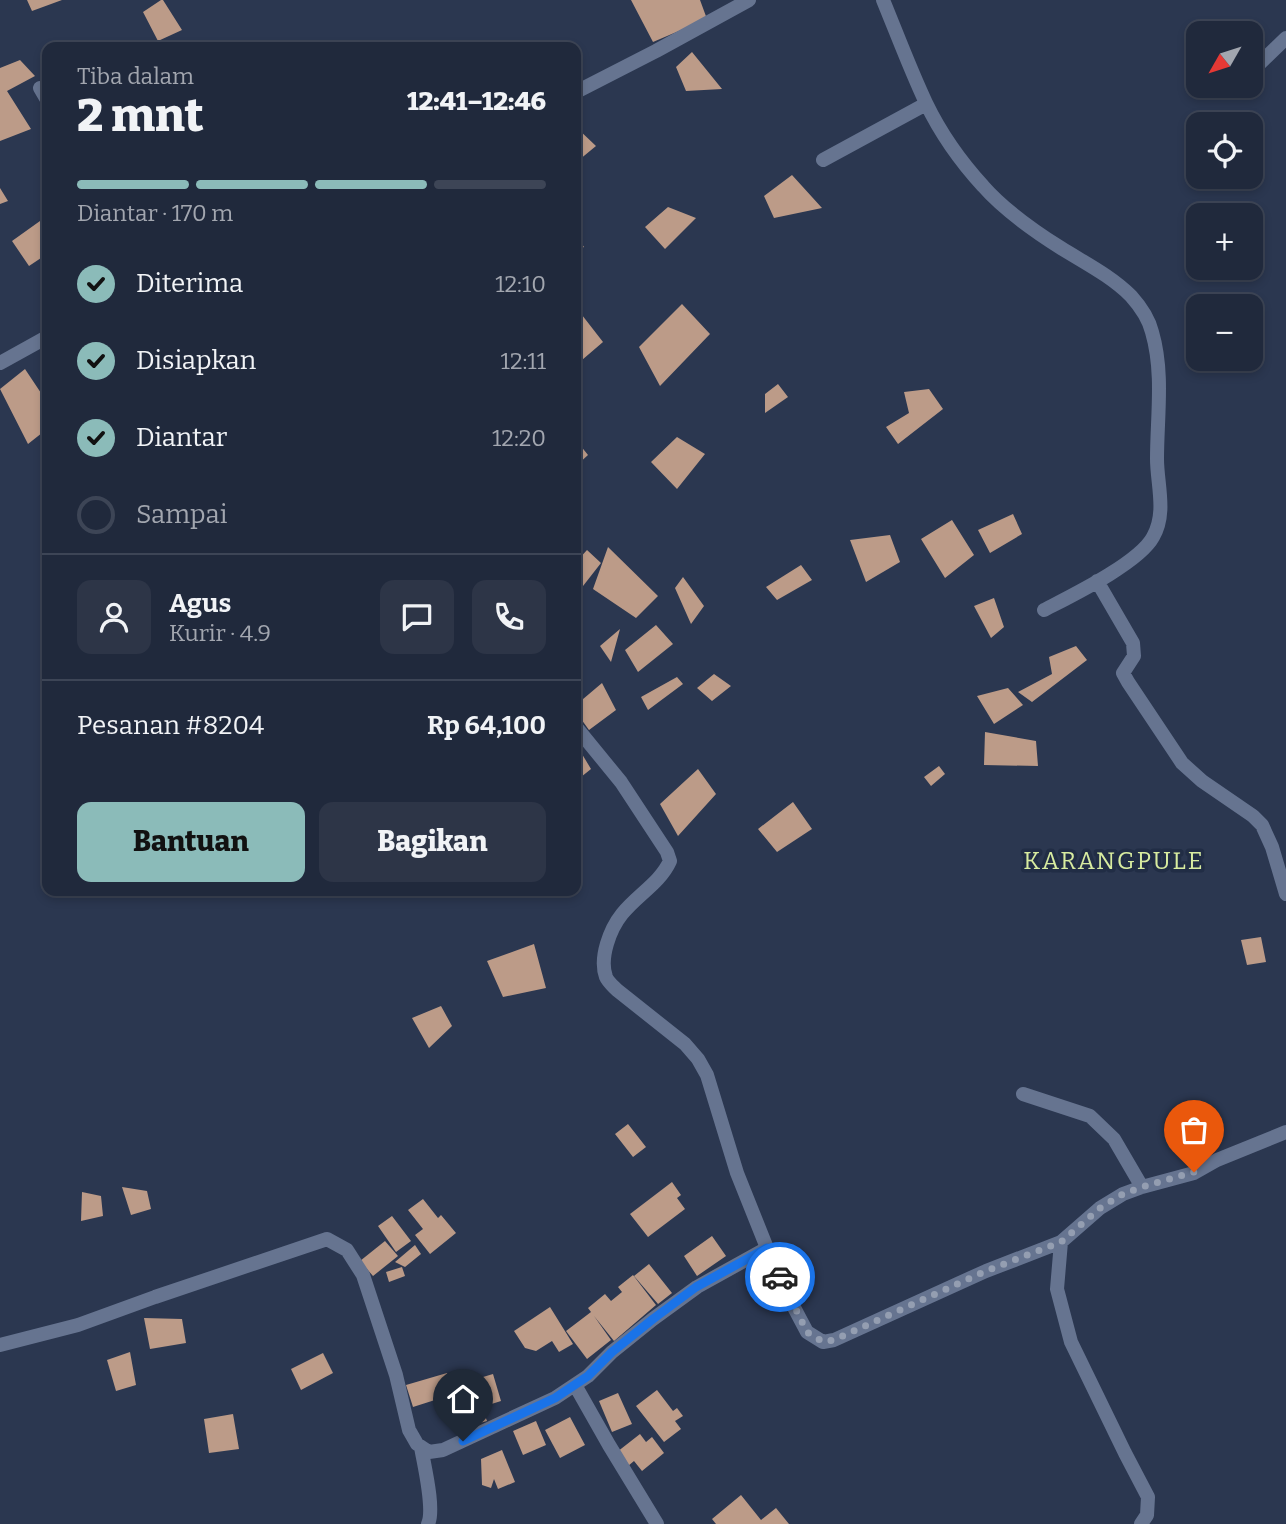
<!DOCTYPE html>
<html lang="id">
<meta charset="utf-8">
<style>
:root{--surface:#20293c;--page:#2d3547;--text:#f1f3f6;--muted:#a2a6af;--line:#3d4556;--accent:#8bbbb9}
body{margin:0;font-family:Bitter,serif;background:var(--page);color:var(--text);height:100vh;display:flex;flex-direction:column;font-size:26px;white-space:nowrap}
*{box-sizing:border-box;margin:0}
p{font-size:23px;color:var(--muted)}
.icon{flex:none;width:38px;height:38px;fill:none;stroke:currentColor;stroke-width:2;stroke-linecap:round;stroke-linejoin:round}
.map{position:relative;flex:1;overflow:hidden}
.drawer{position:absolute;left:42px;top:42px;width:539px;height:854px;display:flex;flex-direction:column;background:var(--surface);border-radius:14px;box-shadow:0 4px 10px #0003,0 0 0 2px var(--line)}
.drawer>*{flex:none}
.needle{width:46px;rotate:231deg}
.tools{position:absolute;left:1186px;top:21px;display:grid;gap:14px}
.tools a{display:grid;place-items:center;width:77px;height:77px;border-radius:14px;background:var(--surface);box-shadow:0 4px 10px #0003,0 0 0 2px var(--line);font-size:35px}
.pin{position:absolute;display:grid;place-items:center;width:60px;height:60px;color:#fff;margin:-72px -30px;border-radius:50% 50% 50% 0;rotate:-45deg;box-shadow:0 0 7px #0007}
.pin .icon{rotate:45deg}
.courier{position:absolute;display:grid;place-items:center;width:70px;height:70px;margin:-35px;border:5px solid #1a73e8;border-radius:50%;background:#fff;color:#222;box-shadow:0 2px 9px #0007}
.overview em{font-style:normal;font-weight:800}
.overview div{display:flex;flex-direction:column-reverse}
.overview{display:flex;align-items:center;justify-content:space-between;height:119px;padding:0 35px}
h1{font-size:46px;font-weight:800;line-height:52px}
.bar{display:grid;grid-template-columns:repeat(4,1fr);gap:10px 7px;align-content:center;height:84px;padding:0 35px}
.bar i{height:9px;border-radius:5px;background:var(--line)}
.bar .active{background:var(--accent)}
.bar p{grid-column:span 4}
.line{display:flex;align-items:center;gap:18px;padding:0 35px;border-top:2px solid var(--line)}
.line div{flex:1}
.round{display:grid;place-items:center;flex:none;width:74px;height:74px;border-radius:14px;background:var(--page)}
ol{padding:0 35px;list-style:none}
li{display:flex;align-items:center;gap:21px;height:77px}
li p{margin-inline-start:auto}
li .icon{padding:7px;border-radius:50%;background:var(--accent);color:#111;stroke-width:4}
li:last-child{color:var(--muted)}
li i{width:38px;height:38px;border:4px solid var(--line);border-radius:50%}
.button{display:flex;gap:14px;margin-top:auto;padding:14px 35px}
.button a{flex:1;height:80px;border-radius:14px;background:var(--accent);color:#111;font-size:28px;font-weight:800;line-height:80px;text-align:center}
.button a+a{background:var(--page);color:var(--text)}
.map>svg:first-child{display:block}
.building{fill:#bc9b88}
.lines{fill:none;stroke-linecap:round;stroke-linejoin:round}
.street{stroke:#667490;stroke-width:14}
.done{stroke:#949eb1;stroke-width:7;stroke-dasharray:0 12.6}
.route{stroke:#1a73e8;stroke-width:9}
.labels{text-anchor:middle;stroke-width:7;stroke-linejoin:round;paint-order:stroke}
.quarter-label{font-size:24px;letter-spacing:2px;fill:#d8eca0;stroke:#212d45}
</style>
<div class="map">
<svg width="1286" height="1524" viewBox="0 0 1286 1524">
<rect width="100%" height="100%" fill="#2b3750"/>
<path class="building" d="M27,0H62L32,11Z
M161,0H163L182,30L158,41L143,12Z
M631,0H700L707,19L653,42Z
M692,52L722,89L686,91L676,67Z
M20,60L35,76L7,91L31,129L0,141V68Z
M576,127L596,146L579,160L576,157Z
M792,175L822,208L774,218L764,196Z
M0,188L8,201L0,204Z
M668,207L696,218L665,249L645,227Z
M47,216V254L29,266L12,241Z
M576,236L584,247L576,250Z
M682,304L710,334L660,386L639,347Z
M582,315L603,342L582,360L576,352V320Z
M25,369L47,402V429L28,444L0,389Z
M778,384L788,397L765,413V394Z
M929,389L943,409L898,444L886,427L909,413L904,392Z
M677,437L705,454L677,489L651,462Z
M576,440L588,455L576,466Z
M1013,514L1022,534L990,553L978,530Z
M952,520L974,555L945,578L921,539Z
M890,535L900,562L866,582L850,540Z
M608,547L658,596L636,618L593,589Z
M587,550L601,563L576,595V562Z
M801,565L812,580L777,600L766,587Z
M683,577L704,606L691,624L675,588Z
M994,598L1004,627L991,638L974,606Z
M656,625L673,644L638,672L625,650Z
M620,629L611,662L600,646Z
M1076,646L1087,660L1032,702L1018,692L1052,674L1049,657Z
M714,674L731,686L712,701L697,688Z
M677,677L683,684L648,710L641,697Z
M602,683L616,710L589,730L576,712V705Z
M1008,688L1023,705L994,724L977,696Z
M985,732L1036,741L1038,766L984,765Z
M576,744L591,769L576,781Z
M939,766L945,774L931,786L924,777Z
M698,769L716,794L678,836L660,804Z
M793,802L812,829L777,852L758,829Z
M1261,937L1266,962L1247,965L1241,940Z
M534,944L546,988L503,997L487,961Z
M441,1006L452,1026L429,1048L412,1018Z
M628,1124L646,1147L633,1157L615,1134Z
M672,1182L681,1195L677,1198L685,1209L648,1237L630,1214Z
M122,1187L147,1191L151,1209L131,1215Z
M82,1192L101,1196L103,1216L81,1221Z
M423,1199L438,1218L441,1215L456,1233L430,1254L415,1235L423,1229L408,1210Z
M392,1216L411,1241L396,1252L378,1226Z
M712,1236L726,1256L697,1276L684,1256Z
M385,1241L398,1256L373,1276L360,1261Z
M415,1245L421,1254L405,1267L395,1262Z
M649,1264L672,1293L658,1304L634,1276Z
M402,1267L405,1276L389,1282L386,1272Z
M633,1275L656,1305L614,1341L594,1316L611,1340L587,1359L566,1331L591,1312L588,1308L605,1294L611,1301L622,1292L618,1287Z
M550,1307L573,1344L559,1352L552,1341L536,1351L525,1348L514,1331Z
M144,1318L182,1319L186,1343L150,1349Z
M130,1352L136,1385L116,1391L107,1360Z
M323,1353L333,1373L301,1390L291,1369Z
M447,1373L453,1392L449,1393L452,1405L438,1410L435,1400L413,1407L406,1385Z
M493,1374L501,1401L482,1407L487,1421L472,1425L464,1395L476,1391L473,1380Z
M657,1390L673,1411L677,1408L683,1416L675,1421L681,1429L664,1442L636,1406Z
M618,1393L632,1424L612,1432L599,1401Z
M233,1414L239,1449L209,1453L204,1419Z
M570,1417L585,1445L560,1458L545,1430Z
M536,1421L546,1445L523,1455L513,1431Z
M640,1434L646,1442L652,1437L664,1453L642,1471L634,1461L628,1466L617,1452Z
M502,1450L515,1482L498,1489L494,1479L491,1488L482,1485L481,1459Z
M741,1495L761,1520L776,1508L789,1524H716L712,1519Z"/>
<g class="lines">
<path class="street" d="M883,0C897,34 910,69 926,103C940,132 961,162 983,186C1004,210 1034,231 1061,248C1085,263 1111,276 1131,296C1140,306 1149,320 1152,332C1164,373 1157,417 1157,459C1157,484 1167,513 1153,537C1139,563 1071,596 1044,610
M1251,72L1286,38
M40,88L47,100
M576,92L656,51L749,0
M823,160L926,104
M0,363L47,337
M1097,581L1133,643L1134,656L1123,673L1128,682L1182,763L1202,781L1253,816L1262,825L1272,847L1286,894
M576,727L621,782L667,852L670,861C660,883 637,895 622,914C610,929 599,958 606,977C608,982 613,986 617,990L685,1044L698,1059L707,1075L737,1173L767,1248
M1023,1094L1090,1116L1114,1139L1142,1187
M1061,1242L1057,1289L1071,1342L1125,1453L1148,1497L1147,1515L1141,1524
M0,1345L78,1325L155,1297L327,1239L347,1250L363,1275L396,1375L409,1430L417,1444L429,1452L443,1450L555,1398L588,1376L612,1352L653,1319L697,1287L767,1248L789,1298L807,1332L823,1342L834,1340L986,1271L1061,1242L1100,1208L1123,1194L1142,1187L1194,1173L1217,1160L1286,1132
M575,1385L609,1445L657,1524
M421,1447C424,1465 435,1509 428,1524"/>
</g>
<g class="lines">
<path class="done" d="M780,1277L807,1332L823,1342L834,1340L986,1271L1061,1242L1100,1208L1123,1194L1142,1187L1194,1172"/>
<path class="route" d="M463,1441L555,1398L588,1376L612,1352L653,1319L696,1287L767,1248L780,1277"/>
</g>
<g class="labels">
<g class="quarter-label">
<text x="1114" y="869">KARANGPULE</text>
</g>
</g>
</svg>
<div class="tools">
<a><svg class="needle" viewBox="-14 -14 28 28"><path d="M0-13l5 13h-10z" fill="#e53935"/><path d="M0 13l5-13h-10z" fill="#a2a6af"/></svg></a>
<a><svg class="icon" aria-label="locate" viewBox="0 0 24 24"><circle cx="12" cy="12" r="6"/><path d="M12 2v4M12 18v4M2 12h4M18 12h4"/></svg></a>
<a>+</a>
<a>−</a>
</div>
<div class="pin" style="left:1194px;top:1172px;background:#ea580c"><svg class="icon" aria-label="bag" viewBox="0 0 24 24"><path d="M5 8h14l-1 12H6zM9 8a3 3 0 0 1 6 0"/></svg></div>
<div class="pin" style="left:463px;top:1441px;background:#1f2937"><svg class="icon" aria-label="home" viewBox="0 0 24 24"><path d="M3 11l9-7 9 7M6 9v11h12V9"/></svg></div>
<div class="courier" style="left:780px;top:1277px"><svg class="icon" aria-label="car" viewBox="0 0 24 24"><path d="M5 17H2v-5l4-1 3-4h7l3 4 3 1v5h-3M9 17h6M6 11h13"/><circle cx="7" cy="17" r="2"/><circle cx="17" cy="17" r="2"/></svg></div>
<section class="drawer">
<div class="overview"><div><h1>2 mnt</h1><p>Tiba dalam</p></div><em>12:41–12:46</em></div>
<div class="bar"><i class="active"></i><i class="active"></i><i class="active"></i><i></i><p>Diantar · 170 m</p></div>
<ol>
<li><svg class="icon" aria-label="check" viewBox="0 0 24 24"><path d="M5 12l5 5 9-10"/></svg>Diterima<p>12:10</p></li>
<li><svg class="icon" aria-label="check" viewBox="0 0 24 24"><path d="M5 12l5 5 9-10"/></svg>Disiapkan<p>12:11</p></li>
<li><svg class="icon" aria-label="check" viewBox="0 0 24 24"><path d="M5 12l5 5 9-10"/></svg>Diantar<p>12:20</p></li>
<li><i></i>Sampai</li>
</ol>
<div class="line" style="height:126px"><a class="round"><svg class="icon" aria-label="person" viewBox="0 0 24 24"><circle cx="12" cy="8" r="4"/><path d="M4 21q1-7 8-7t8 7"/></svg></a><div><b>Agus</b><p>Kurir · 4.9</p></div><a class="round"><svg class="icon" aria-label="chat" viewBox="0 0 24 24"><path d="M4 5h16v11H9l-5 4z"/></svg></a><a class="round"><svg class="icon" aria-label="phone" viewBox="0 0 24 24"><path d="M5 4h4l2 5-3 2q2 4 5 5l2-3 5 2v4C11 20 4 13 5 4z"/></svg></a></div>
<div class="line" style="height:91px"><div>Pesanan #8204</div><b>Rp 64,100</b></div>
<div class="button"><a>Bantuan</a><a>Bagikan</a></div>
</section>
</div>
